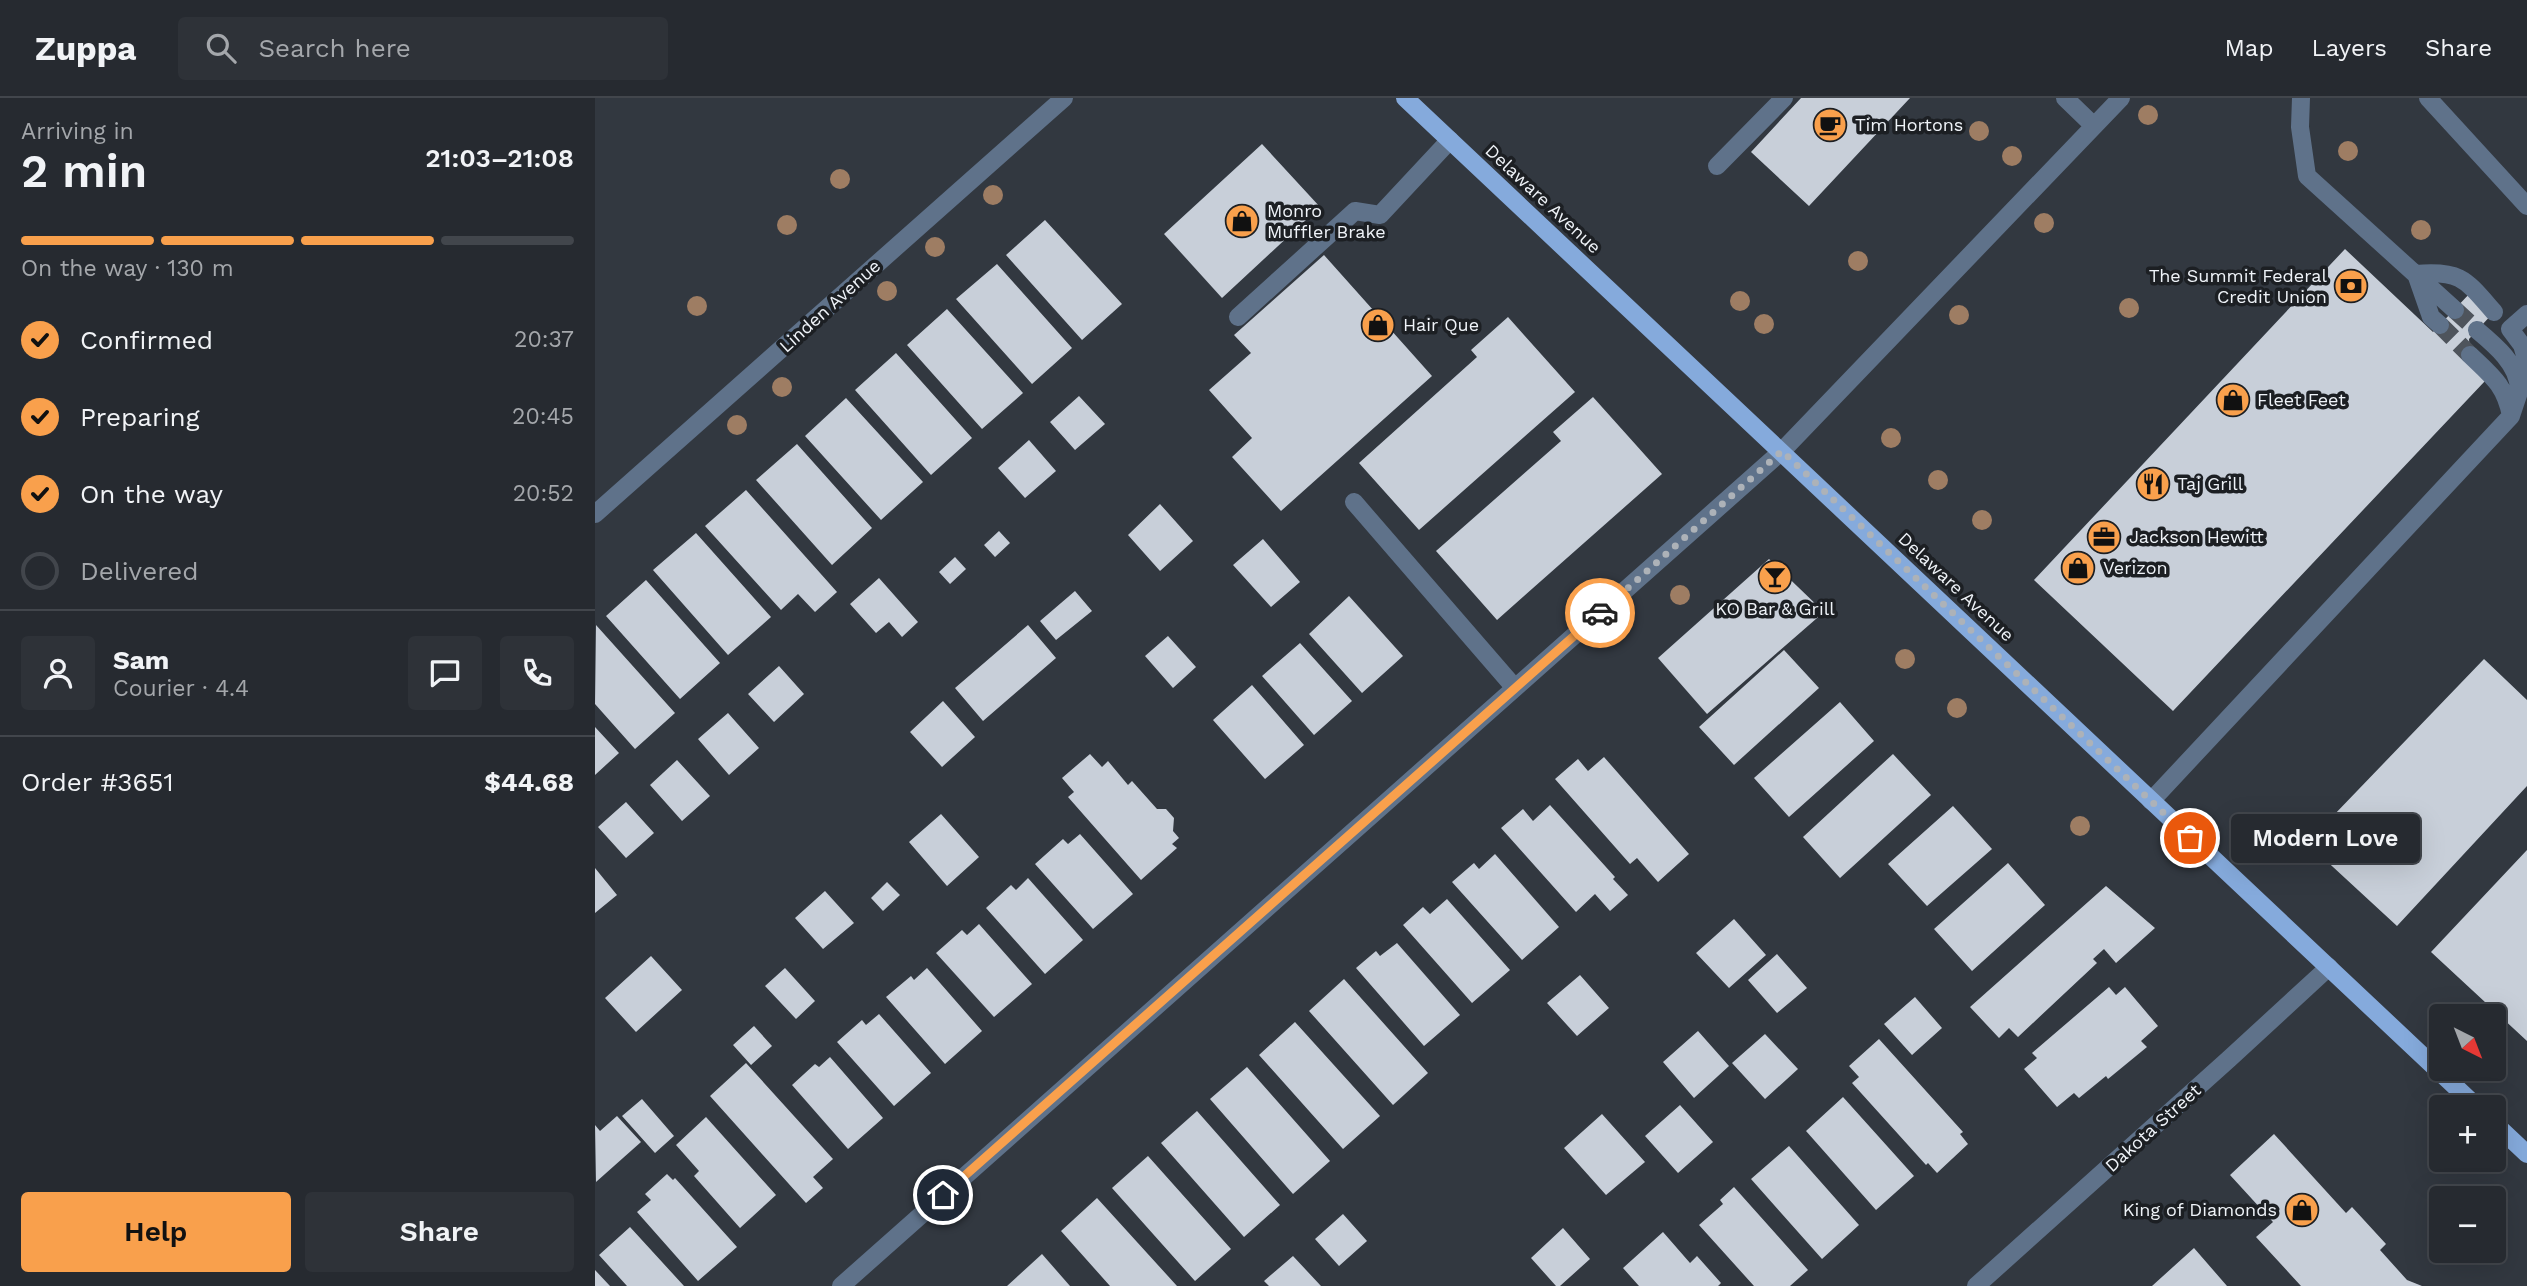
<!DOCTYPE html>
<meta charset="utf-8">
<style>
:root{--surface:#262a30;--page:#2e3238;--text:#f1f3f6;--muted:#a4a7ab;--line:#42464c;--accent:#f9a04c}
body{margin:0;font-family:"Work Sans",sans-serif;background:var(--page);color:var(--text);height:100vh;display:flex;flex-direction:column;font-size:26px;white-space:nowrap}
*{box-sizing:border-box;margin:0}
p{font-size:23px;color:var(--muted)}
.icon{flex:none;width:38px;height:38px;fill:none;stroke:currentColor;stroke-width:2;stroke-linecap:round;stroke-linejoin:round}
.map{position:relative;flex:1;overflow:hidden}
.side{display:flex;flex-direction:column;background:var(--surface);width:595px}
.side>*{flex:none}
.needle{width:46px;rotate:138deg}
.fabs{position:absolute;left:1834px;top:906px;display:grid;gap:14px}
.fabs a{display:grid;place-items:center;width:77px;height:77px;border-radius:7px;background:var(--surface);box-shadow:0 7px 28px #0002,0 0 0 2px var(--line);font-size:35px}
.pin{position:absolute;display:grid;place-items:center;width:60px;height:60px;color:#fff;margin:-30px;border:4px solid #fff;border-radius:50%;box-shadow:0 2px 7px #0007}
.courier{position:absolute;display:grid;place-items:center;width:70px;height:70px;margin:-35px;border:5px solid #f9a04c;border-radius:50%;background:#fff;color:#222;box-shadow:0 2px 9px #0007}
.bubble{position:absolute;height:49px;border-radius:7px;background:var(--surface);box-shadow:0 7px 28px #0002,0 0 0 2px var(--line);font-size:23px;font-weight:600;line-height:49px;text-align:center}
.headline em{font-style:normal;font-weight:600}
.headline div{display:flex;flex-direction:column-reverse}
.headline{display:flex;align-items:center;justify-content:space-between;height:119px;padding:0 21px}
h1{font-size:46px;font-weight:600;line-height:52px}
.bar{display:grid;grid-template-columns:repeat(4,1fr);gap:10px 7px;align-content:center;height:84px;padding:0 21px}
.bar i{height:9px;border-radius:5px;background:var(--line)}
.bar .active{background:var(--accent)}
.bar p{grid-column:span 4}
.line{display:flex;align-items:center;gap:18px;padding:0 21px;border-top:2px solid var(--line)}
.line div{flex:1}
.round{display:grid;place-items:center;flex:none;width:74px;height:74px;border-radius:7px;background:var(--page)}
ol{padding:0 21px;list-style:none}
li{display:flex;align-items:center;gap:21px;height:77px}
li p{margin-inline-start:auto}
li .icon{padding:7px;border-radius:50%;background:var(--accent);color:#111;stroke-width:4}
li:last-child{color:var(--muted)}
li i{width:38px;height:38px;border:4px solid var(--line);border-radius:50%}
.button{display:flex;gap:14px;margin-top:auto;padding:14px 21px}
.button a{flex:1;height:80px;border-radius:7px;background:var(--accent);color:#111;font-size:28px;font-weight:600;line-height:80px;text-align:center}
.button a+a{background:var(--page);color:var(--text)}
header{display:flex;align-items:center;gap:42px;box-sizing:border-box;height:98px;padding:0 35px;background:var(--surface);border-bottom:2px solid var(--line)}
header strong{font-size:33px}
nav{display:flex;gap:38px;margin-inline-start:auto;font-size:24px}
.search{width:490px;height:63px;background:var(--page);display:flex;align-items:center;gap:18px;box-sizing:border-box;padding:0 24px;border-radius:7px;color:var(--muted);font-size:26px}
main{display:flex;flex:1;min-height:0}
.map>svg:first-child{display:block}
.building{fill:#c8cfd9}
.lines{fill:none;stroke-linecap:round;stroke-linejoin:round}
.minor-tunnel{stroke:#4e545c;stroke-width:18;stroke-dasharray:18 9;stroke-linecap:butt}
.minor{stroke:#5f728a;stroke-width:18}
.major{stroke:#85aadc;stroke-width:18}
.tree{fill:#9e7d63}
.done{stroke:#adb2b8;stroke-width:7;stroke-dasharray:0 12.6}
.route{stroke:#f9a04c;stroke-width:9}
.labels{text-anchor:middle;stroke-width:7;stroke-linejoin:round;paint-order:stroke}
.poi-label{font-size:18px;fill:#eff3f8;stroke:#1c1f23;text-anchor:start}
.street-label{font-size:18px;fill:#eff3f8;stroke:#1c1f23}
</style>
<header>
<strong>Zuppa</strong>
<div class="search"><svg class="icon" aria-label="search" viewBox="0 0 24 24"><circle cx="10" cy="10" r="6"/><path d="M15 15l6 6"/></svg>Search here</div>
<nav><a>Map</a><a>Layers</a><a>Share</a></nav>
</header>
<main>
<section class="side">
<div class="headline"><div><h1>2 min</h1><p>Arriving in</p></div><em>21:03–21:08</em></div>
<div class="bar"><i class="active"></i><i class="active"></i><i class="active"></i><i></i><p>On the way · 130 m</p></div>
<ol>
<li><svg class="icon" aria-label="check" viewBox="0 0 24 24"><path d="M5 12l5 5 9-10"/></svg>Confirmed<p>20:37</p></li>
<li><svg class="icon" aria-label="check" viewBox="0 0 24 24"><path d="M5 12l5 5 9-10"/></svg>Preparing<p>20:45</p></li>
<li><svg class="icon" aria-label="check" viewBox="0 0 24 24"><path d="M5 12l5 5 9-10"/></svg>On the way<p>20:52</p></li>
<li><i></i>Delivered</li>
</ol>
<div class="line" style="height:126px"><a class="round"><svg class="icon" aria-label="person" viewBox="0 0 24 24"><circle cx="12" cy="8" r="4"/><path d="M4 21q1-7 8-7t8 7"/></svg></a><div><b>Sam</b><p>Courier · 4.4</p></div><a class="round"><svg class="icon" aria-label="chat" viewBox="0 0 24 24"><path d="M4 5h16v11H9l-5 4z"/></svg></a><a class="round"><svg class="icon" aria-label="phone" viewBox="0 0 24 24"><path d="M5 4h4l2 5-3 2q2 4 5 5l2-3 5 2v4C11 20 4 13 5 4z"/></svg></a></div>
<div class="line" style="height:91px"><div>Order #3651</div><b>$44.68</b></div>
<div class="button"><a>Help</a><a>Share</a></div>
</section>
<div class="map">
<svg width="1932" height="1188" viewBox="0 0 1932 1188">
<rect width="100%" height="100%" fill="#323840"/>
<path class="building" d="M1206,0H1315L1214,108L1156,54Z
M667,46L725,109L627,200L569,136Z
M450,122L527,206L487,242L411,157Z
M1750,151L1838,234L1877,193L1899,214L1874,241L1875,257L1890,283L1578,613L1439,482Z
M729,157L837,278L686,413L637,359L657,340L614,292L656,255L639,237Z
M402,166L477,250L437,286L361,201Z
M352,211L428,295L387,331L312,247Z
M913,219L980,294L824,432L764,365L882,259L876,252Z
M301,255L377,340L336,377L260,292Z
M484,298L510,326L480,352L455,324Z
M998,299L1067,376L902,522L841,453L966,343L958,334Z
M251,300L328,384L286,422L210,338Z
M434,342L461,373L430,400L403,370Z
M202,346L277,430L237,467L161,382Z
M151,392L242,494L220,514L203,496L186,512L110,428Z
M565,406L598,443L565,473L533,437Z
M404,433L415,445L400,459L389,447Z
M101,435L176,519L133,557L58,472Z
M668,441L705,484L676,509L638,467Z
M360,459L371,471L355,486L344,474Z
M1174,461L1229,514L1112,616L1063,560Z
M284,480L323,524L307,539L294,524L281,535L255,506Z
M51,482L125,565L85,601L11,518Z
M480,493L497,513L461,542L445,523Z
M754,498L808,558L767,595L714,536Z
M1,527L80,615L40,651L0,606Z
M433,527L461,560L388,623L360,590Z
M573,538L601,569L578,590L550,558Z
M705,545L757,603L719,637L667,578Z
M1189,552L1224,590L1139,667L1104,629Z
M1889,561L1932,602V688L1802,828L1712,745Z
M184,568L209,596L179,624L153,596Z
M657,587L709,647L670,681L618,622Z
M348,603L380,639L347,669L315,634Z
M1245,604L1279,643L1194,719L1159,680Z
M133,615L164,650L134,677L103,641Z
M0,629L24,655L0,677Z
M495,656L507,669L513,663L533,687L537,683L562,711H571L579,720L578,733L584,740L577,746L582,750L546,782L473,699L479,694L467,680Z
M1298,656L1336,697L1245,780L1208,739Z
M1009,659L1094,756L1063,784L1042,760L1035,766L960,681L983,661L993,673Z
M82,662L115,698L87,723L55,687Z
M31,704L59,735L31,760L3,729Z
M955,707L1020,779L1018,781L1033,797L1015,813L1000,796L981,814L906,730L928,711L938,723Z
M1358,708L1397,751L1332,808L1293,766Z
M346,716L384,759L352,788L314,744Z
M485,736L538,796L498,831L440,766L468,741L473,746Z
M1932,752V943L1836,854Z
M900,756L964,829L927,862L857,784L879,765L884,771Z
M1413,765L1450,807L1377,873L1339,831Z
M0,770L22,797L0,815Z
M433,780L488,842L450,876L391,810L416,787L421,792Z
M292,784L305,797L288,813L276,800Z
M1511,788L1560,830L1521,865L1509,851L1498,861L1502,865L1423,939L1414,930L1404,940L1375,909Z
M230,793L259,825L228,851L200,820Z
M852,801L915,872L877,905L808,827L828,809L835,816Z
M1139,821L1171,857L1134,890L1101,855Z
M384,826L437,886L399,919L341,855L367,832L372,837Z
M802,845L865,917L829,948L761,870L781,853L785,858Z
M1182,856L1212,890L1182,915L1153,882Z
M56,858L87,892L41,934L10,900Z
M190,870L220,903L201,921L170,888Z
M332,870L387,933L350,966L291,899L316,878L319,882Z
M985,877L1014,910L982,938L952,905Z
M749,881L833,975L798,1007L714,913Z
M1514,889L1521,897L1530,889L1563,928L1546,943L1552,949L1513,981L1511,978L1484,1000L1479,995L1462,1009L1429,971L1442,960L1437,955Z
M1320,899L1347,930L1317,957L1289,926Z
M284,916L336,975L299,1008L242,944L267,922L271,927Z
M700,924L785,1018L748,1051L664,957Z
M159,928L177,948L156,967L138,947Z
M1103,933L1134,968L1099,1000L1068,964Z
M1170,936L1203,971L1170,1001L1137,965Z
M1284,941L1368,1034L1365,1036L1373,1046L1342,1075L1333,1065L1331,1067L1257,985L1264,979L1254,968Z
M235,959L288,1020L253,1051L197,987L220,966L224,969Z
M151,965L238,1061L218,1079L228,1090L211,1105L115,998Z
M652,969L735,1063L698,1096L615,1001Z
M1248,999L1319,1078L1281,1112L1211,1033Z
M47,1001L79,1038L60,1055L27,1018Z
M1085,1007L1118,1044L1083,1075L1050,1038Z
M602,1013L685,1107L649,1139L566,1045Z
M1007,1016L1050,1064L1011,1097L969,1050Z
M22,1018L46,1044L1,1084L0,1027L5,1033Z
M111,1019L181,1097L145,1130L99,1078L104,1073L81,1047Z
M1679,1036L1751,1115L1757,1109L1791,1146L1785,1152L1812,1182L1827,1188H1706L1661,1139L1678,1124L1635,1077Z
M1194,1048L1264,1127L1227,1161L1156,1081Z
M553,1058L636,1151L600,1183L517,1090Z
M72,1076L78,1082L80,1080L142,1149L103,1183L42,1114L56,1102L50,1096Z
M1139,1089L1213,1172L1195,1188H1159L1104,1127L1128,1106L1125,1102Z
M502,1100L582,1188H515L466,1133Z
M748,1116L772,1143L744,1168L720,1141Z
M35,1129L89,1188H32L4,1157Z
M968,1130L995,1161L965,1188H961L936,1160Z
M1068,1134L1095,1165L1102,1158L1126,1185L1123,1188H1044L1028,1170Z
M1599,1150L1632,1188H1557Z
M447,1156L475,1188H412Z
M698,1158L726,1188H674L669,1183Z
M0,1172L15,1188H0Z"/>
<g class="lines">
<path class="minor-tunnel" d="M1860,212L1882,232
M1845,227L1875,257"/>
<path class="minor" d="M1470,0L1499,28
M1706,0L1705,29L1712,78L1860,212
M1833,0L1932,108
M1122,68L1189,0
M1932,216L1915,231L1927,247L1932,264
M643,219L760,113L785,117L855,42
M1845,227L1836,219L1821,176C1866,172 1871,182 1899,214
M1882,232C1900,247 1923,266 1924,291
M1875,257C1897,278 1910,287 1916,318
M759,404L920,590
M0,416L469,0
M1556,703L1916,318L1932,270
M246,1188L1187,353L1526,0
M1381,1188L1634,961L1734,869"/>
<path class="major" d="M810,0L1883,1010
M1899,1025L1932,1056"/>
</g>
<g class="tree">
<circle cx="1553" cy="17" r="10"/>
<circle cx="1384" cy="33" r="10"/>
<circle cx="1753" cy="53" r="10"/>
<circle cx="1417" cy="58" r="10"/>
<circle cx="245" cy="81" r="10"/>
<circle cx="398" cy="97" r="10"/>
<circle cx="1449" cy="125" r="10"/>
<circle cx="192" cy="127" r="10"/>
<circle cx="1826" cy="132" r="10"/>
<circle cx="340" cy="149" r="10"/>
<circle cx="1263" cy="163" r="10"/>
<circle cx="292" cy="193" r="10"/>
<circle cx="1145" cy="203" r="10"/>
<circle cx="102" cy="208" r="10"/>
<circle cx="1534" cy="210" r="10"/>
<circle cx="1364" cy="217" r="10"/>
<circle cx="1169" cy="226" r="10"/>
<circle cx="187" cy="289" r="10"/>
<circle cx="142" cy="327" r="10"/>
<circle cx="1296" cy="340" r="10"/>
<circle cx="1343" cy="382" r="10"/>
<circle cx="1387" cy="422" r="10"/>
<circle cx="1085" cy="497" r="10"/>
<circle cx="1310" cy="561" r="10"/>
<circle cx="1362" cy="610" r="10"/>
<circle cx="1485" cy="728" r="10"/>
</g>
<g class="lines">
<path class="done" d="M1005,515L1187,353L1595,740"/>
<path class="route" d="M348,1097L1005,515"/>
</g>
<defs>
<symbol id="cafe-disc" viewBox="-11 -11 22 22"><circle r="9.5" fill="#f9a04c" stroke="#1c1f23"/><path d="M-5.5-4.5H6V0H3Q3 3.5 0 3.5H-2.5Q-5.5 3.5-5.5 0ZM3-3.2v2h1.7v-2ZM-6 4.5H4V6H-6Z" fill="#111"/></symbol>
<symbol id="shop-disc" viewBox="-11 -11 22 22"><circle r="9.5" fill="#f9a04c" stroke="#1c1f23"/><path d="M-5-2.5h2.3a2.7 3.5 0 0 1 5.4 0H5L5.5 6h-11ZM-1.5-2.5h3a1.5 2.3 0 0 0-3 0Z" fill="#111"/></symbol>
<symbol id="bank-disc" viewBox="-11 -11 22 22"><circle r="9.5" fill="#f9a04c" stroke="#1c1f23"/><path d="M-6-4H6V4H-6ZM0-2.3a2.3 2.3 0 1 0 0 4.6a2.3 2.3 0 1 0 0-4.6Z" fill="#111"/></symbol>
<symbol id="restaurant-disc" viewBox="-11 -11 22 22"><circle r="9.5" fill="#f9a04c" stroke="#1c1f23"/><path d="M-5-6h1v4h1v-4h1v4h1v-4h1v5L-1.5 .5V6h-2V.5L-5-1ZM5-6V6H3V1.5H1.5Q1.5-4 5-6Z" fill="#111"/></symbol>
<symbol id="office-disc" viewBox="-11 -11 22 22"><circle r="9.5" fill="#f9a04c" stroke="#1c1f23"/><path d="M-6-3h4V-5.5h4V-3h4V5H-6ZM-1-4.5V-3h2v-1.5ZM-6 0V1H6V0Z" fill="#111"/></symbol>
<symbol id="bar-disc" viewBox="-11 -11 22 22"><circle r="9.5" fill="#f9a04c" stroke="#1c1f23"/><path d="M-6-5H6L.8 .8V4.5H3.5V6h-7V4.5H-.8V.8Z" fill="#111"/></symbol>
</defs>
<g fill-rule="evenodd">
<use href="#cafe-disc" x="1216" y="8" width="38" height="38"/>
<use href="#shop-disc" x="628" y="104" width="38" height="38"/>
<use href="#bank-disc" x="1737" y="169" width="38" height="38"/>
<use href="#shop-disc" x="764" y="208" width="38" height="38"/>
<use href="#shop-disc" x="1619" y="283" width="38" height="38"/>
<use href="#restaurant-disc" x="1539" y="367" width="38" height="38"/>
<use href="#office-disc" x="1490" y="420" width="38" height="38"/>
<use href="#shop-disc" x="1464" y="451" width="38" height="38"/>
<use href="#bar-disc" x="1161" y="460" width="38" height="38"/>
<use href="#shop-disc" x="1688" y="1093" width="38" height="38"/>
</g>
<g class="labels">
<g class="poi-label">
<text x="1260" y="33">Tim Hortons</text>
<text x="672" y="119">Monro<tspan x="672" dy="21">Muffler Brake</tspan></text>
<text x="1732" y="184" text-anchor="end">The Summit Federal<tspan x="1732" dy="21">Credit Union</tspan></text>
<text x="808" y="233">Hair Que</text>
<text x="1662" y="308">Fleet Feet</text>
<text x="1582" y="392">Taj Grill</text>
<text x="1534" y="445">Jackson Hewitt</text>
<text x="1508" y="476">Verizon</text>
<text x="1180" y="517" text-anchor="middle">KO Bar &amp; Grill</text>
<text x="1682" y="1118" text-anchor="end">King of Diamonds</text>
</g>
<g class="street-label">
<text transform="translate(948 101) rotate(43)" y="6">Delaware Avenue</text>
<text transform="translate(235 208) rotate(-42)" y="6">Linden Avenue</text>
<text transform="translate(1361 489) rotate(43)" y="6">Delaware Avenue</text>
<text transform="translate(1558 1030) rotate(-42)" y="6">Dakota Street</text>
</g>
</g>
</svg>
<div class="fabs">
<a><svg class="needle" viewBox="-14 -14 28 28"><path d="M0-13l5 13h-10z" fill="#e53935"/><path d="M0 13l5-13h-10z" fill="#a4a7ab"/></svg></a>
<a>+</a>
<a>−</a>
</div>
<div class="pin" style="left:1595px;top:740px;background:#ea580c"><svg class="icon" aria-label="bag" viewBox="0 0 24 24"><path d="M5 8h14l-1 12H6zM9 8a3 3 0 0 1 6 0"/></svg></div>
<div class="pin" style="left:348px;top:1097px;background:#1f2937"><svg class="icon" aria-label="home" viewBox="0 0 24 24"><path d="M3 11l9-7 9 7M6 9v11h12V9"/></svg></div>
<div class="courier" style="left:1005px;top:515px"><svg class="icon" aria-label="car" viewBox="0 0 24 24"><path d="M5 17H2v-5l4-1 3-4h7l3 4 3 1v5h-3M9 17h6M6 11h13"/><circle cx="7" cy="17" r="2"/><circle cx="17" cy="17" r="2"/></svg></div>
<div class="bubble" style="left:1636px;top:716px;width:189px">Modern Love</div>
</div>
</main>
